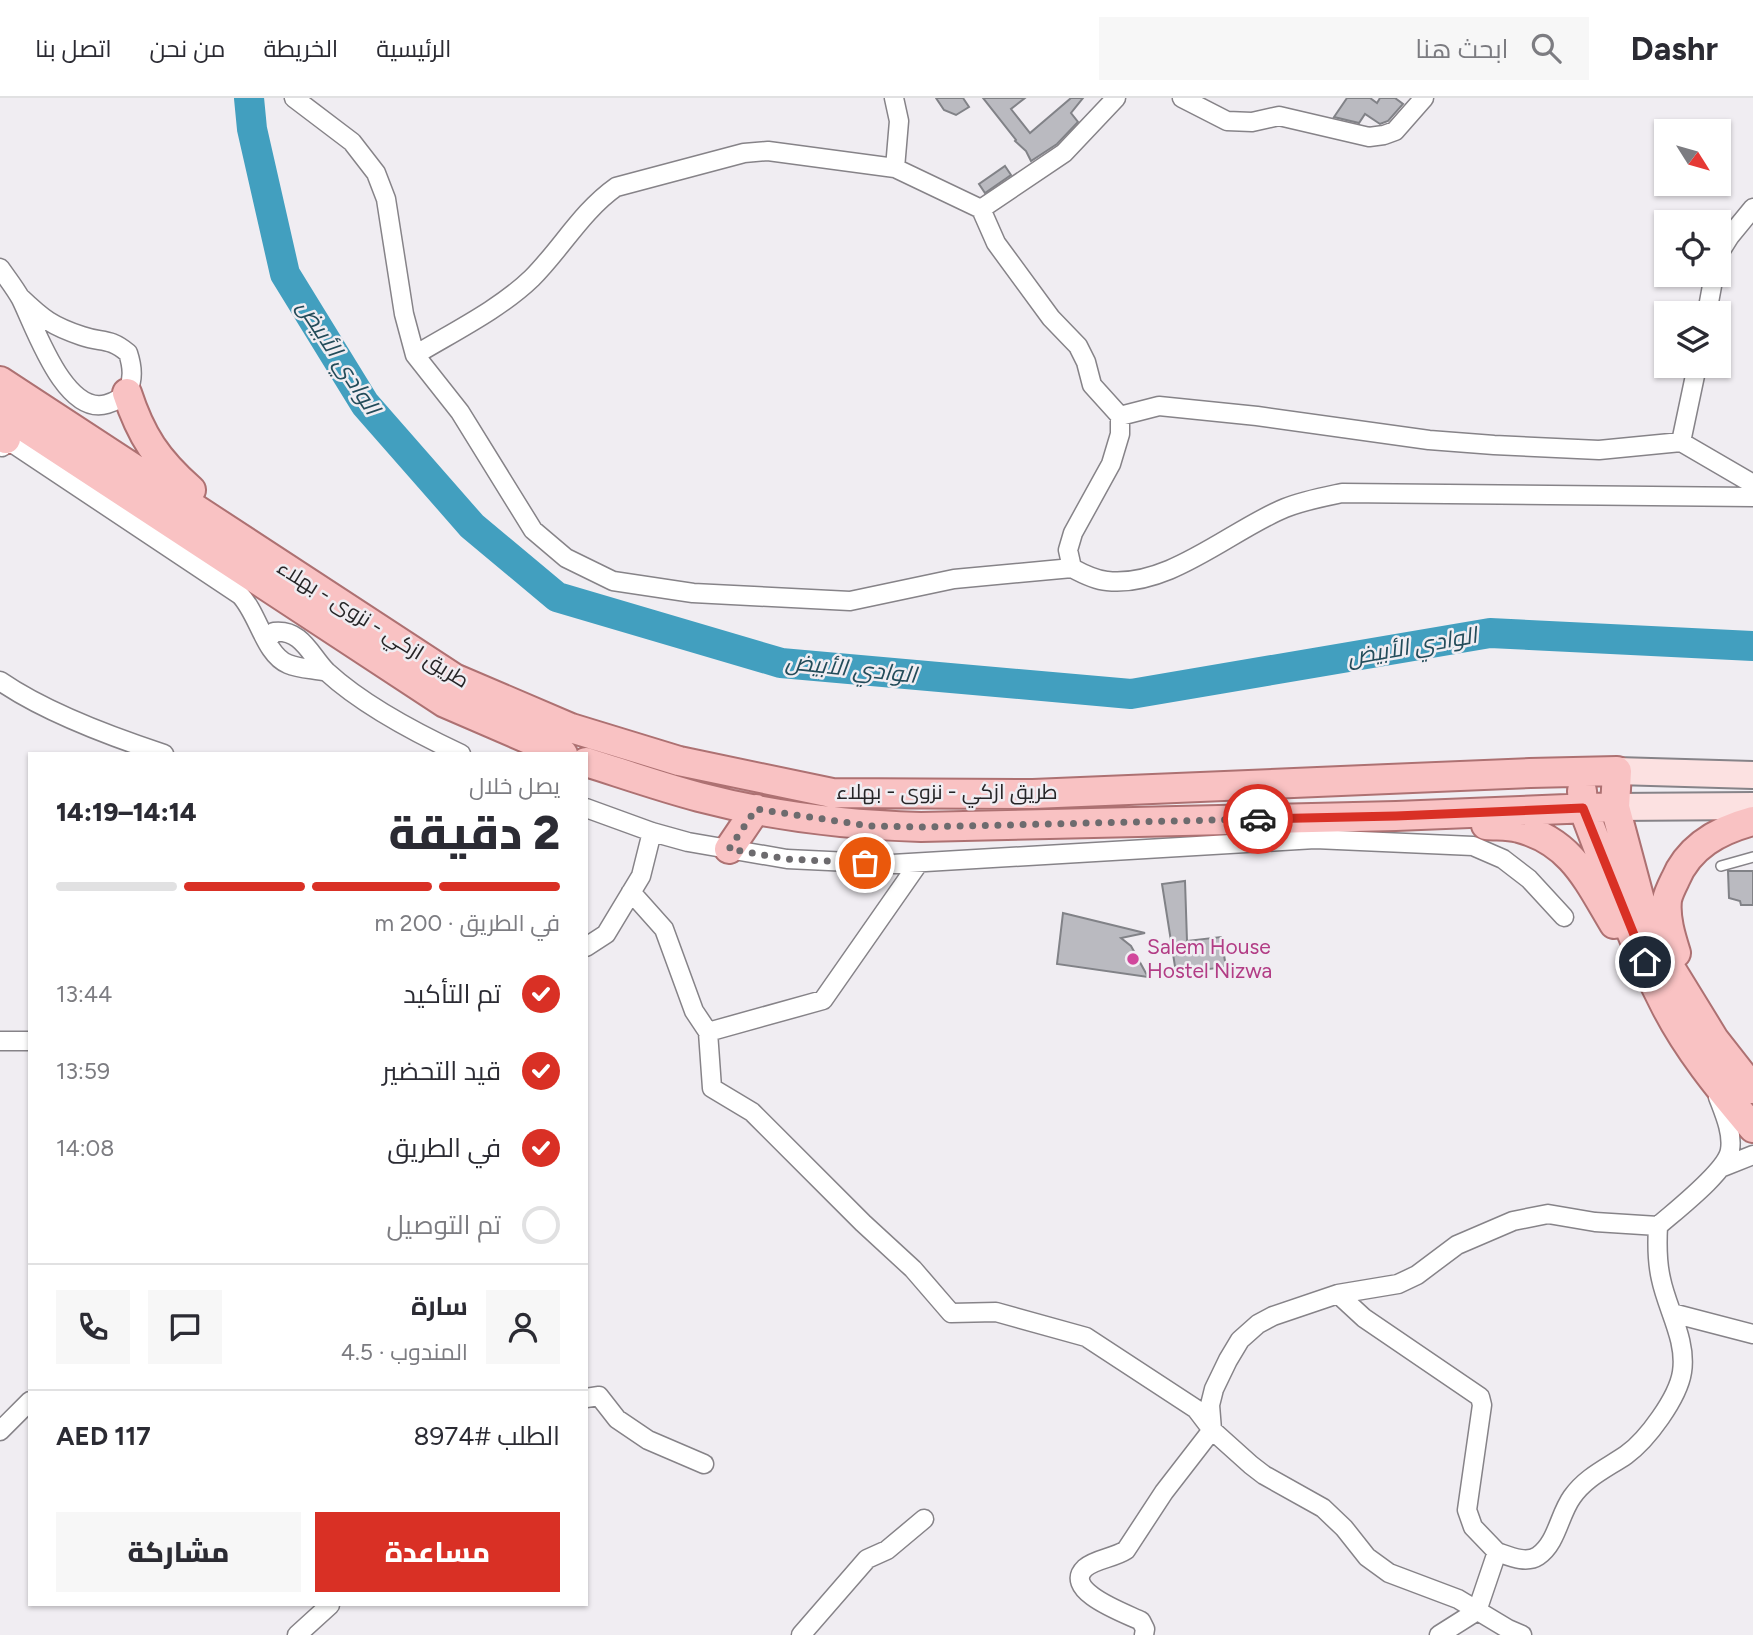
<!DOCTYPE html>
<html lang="ar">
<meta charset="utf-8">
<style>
:root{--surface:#fff;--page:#f7f7f7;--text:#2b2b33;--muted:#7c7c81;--line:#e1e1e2;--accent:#d93025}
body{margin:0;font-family:Figtree,Cairo,sans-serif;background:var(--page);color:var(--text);direction:rtl;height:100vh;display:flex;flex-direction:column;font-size:26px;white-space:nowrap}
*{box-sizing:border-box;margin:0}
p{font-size:23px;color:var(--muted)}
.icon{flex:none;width:38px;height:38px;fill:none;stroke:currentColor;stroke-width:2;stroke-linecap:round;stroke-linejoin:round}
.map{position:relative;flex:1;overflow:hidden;direction:ltr}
.side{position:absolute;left:28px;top:654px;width:560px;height:854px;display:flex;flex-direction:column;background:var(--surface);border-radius:0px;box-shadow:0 2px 5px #0004;direction:rtl}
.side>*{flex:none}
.needle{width:46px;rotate:127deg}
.buttons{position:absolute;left:1654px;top:21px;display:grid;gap:14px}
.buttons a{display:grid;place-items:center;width:77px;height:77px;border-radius:0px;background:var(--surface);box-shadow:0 2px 5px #0004;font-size:35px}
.pin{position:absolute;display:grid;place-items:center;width:60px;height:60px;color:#fff;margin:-30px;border:4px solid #fff;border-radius:50%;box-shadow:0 2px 7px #0007}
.courier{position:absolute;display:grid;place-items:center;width:70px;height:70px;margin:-35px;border:5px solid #d93025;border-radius:50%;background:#fff;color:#222;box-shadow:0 2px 9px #0007}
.head em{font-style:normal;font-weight:800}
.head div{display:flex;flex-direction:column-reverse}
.head{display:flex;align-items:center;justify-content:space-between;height:119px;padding:0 28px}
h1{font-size:46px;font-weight:800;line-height:52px}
.bar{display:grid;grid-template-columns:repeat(4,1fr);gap:10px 7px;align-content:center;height:84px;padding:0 28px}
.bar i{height:9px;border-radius:5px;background:var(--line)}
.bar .selected{background:var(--accent)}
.bar p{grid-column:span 4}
.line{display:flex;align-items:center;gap:18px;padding:0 28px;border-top:2px solid var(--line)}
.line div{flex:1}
.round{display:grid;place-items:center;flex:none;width:74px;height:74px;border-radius:0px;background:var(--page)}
ol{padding:0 28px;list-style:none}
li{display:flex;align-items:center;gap:21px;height:77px}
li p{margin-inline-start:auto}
li .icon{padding:7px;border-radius:50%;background:var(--accent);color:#fff;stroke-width:4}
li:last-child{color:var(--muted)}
li i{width:38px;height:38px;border:4px solid var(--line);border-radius:50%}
.action{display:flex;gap:14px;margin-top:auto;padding:14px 28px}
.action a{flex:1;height:80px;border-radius:0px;background:var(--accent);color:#fff;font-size:28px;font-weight:800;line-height:80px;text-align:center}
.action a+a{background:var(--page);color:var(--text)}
header{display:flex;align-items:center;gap:42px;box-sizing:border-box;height:98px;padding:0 35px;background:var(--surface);border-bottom:2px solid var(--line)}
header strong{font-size:33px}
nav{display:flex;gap:38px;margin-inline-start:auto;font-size:24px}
.search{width:490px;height:63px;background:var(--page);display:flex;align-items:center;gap:18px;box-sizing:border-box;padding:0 24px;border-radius:0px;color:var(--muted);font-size:26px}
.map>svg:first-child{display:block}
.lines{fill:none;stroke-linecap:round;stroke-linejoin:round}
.river{stroke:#429fbf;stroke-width:30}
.building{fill:#babac0;stroke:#818287;stroke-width:2}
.lane-casing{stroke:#868388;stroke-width:12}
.street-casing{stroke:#868388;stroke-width:21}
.secondary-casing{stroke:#868388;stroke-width:30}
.primary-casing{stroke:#ad7172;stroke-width:32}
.lane{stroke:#fff;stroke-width:9}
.street{stroke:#fff;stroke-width:18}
.secondary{stroke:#fce1e1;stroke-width:26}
.primary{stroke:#f9c2c3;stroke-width:28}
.done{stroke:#6d6b6e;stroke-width:7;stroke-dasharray:0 12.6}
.route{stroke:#d93025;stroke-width:9}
.hotel-dot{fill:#d1479c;stroke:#f0edf2;stroke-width:2.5}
.labels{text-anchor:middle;stroke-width:5;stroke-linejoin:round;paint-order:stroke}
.street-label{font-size:21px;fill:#262527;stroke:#f0edf2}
.hotel-label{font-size:21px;fill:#b23c85;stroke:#f0edf2;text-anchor:start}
.water-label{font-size:23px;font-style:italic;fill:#234c5a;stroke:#f0edf2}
</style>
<header>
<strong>Dashr</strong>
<div class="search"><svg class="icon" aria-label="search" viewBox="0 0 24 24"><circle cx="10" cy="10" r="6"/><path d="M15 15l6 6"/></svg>ابحث هنا</div>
<nav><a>الرئيسية</a><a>الخريطة</a><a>من نحن</a><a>اتصل بنا</a></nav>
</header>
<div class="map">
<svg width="1753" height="1537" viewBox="0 0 1753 1537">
<rect width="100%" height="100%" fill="#f0edf2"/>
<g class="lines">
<path class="river" d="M249,0L252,31L285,176L365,306L472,428L557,499L781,565L1131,596L1490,535L1753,548"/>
</g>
<path class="building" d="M936,0H963L969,9L956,17L944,12Z
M983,0H1025L1011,11L1030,35L1071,0H1083L1071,15L1078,24L1057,46L1031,63L1026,53L1015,43L1016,42Z
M1347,0H1370L1377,5L1380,0H1395L1403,6L1388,23L1380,26L1365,16L1359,25L1334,19Z
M1005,68L1011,77L985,95L979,86Z
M1728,773H1753V807H1741L1740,803L1729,800Z
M1185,783L1187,843L1221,839L1226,869L1176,875L1162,786Z
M1063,815L1145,835L1121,840L1131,848L1148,879L1057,866Z"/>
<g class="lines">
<defs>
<path id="lane" d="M1721,768L1753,759"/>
<path id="street" d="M294,0L352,44L376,75L386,101L404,216L415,257L460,314L533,432L566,460L613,483L693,495L850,503L954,481L1072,470
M894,0L899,23L895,70
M1182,0L1227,23L1252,24L1279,18L1369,39L1384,37L1395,33L1424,0
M981,111L1064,55L1116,0
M1718,157L1730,138L1753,110
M0,170C7,180 15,190 21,201C35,229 65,319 107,306C114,304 124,299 128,292C134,280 132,267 128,255C109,239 102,245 82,238C52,228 43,221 20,199
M1707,215L1714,177
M415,257C453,234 500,211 532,180C561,151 582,113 616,89L744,55L768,53L895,70L981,111L996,145L1051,220L1078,248L1086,264L1092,287L1120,318L1159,308L1257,318L1429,342L1494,347L1599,352L1681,344L1753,386
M1120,318V336L1111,366L1073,435L1068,452L1072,470C1083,476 1095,482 1107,483C1169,490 1231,432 1285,410C1302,403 1323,399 1342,395L1753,399
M1681,344L1697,268
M2,349L6,341L240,497C258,515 265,557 288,566C300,571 315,571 327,574
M268,542L274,534C302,531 310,557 327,574C364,608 416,635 461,656
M0,583C45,614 112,639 164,656
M586,710L652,734L688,744L787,761L892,766L1315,741L1473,748L1503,761L1529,781L1564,819
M631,794L664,831L694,913L708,934L712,990L752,1014L863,1125L913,1171L951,1215L996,1214L1086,1239L1196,1311L1212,1332L1251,1367L1264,1377L1323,1410L1344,1430L1367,1459L1389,1475L1458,1501L1508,1531L1522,1537
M586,849L606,836L641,778L652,734
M708,934L823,902L918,766
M0,943H30
M1723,1069L1753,1057
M1338,1196L1364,1220L1480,1299L1482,1307L1467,1412L1473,1429L1497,1454
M1672,1215L1753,1236
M586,1300L599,1298L617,1321L648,1342L704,1366
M0,1333L30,1303
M297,1537L330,1507
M801,1537L867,1461L887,1452L924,1421
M1144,1537L1145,1531L1141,1523C1127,1516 1061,1493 1085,1470C1095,1461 1114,1460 1126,1452L1164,1394L1212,1332L1210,1307L1214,1291L1228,1262L1240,1242L1258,1226L1273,1218L1338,1196L1398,1186L1417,1177L1457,1147L1513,1123L1548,1116L1595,1124L1658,1128
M1439,1537L1477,1513L1497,1454C1509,1458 1526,1466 1538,1458C1557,1445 1559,1417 1572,1399C1586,1379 1607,1370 1626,1357C1647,1342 1678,1300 1682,1274C1687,1242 1667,1211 1661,1181C1657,1164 1657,1146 1658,1128C1675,1113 1727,1073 1730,1052C1733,1035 1724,1015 1718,999"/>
<path id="secondary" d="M1617,673L1753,677
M1615,709L1753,708"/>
<path id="primary" d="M0,283L454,580L571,630L679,663L832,695L1033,696L1530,675L1617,673L1615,709L1641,806L1668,866L1714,941L1753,991
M127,295C141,338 157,362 191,392
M0,313L445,605L563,656
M0,337L6,341
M586,664C624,676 661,689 699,699C771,718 846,727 921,729L1396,718L1615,709
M1582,693L1583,710C1608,775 1631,841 1663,903C1686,950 1720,991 1753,1030
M1486,727C1497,728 1509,727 1519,730C1572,744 1588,783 1614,826
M729,751L756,711
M1676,855C1671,839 1665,820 1667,802C1668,796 1672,788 1675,782C1689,748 1719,732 1753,723"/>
</defs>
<use href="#lane" class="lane-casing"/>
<use href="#street" class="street-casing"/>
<use href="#secondary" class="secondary-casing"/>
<use href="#primary" class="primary-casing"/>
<use href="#lane" class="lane"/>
<use href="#street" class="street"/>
<use href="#secondary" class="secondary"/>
<use href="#primary" class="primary"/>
</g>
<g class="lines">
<path class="done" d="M865,765L787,761L729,751L756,711L870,728L921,729L1258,721"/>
<path class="route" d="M1258,721L1396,718L1583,710L1645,864"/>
</g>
<circle class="hotel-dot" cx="1133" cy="861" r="7"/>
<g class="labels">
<g class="street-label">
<text transform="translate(373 526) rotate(32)" y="7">طريق ازكي - نزوى - بهلاء</text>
<text x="947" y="701">طريق ازكي - نزوى - بهلاء</text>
</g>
<g class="hotel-label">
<text x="1147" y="856">Salem House<tspan x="1147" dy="24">Hostel Nizwa</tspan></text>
</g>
<g class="water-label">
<text transform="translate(339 259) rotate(57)" y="8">الوادي الأبيض</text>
<text transform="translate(1412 548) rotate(-10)" y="8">الوادي الأبيض</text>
<text transform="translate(851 570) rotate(6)" y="8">الوادي الأبيض</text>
</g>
</g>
</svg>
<div class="buttons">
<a><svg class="needle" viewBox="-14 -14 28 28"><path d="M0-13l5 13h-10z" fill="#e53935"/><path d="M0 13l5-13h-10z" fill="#7c7c81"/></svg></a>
<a><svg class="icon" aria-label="locate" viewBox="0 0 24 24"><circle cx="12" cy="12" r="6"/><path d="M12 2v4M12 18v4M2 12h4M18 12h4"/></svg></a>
<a><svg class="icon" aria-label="layers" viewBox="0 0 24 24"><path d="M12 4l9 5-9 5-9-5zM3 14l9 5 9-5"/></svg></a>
</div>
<div class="pin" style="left:865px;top:765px;background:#ea580c"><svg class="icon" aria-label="bag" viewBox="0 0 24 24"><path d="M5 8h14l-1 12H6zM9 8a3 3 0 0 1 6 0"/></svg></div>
<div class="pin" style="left:1645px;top:864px;background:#1f2937"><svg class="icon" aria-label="home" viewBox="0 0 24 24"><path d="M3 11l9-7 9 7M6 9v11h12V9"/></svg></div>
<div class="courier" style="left:1258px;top:721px"><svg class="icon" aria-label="car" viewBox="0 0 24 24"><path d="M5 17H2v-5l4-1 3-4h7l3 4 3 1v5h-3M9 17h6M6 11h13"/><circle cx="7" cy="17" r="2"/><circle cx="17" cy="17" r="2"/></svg></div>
<section class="side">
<div class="head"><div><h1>2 دقيقة</h1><p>يصل خلال</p></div><em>14:14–14:19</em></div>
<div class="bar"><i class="selected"></i><i class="selected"></i><i class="selected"></i><i></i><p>في الطريق · 200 m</p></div>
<ol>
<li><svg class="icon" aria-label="check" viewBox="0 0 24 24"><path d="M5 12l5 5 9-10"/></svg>تم التأكيد<p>13:44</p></li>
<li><svg class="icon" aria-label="check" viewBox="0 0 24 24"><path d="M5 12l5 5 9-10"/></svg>قيد التحضير<p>13:59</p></li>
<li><svg class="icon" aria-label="check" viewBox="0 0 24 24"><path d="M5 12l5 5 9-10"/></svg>في الطريق<p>14:08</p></li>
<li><i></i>تم التوصيل</li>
</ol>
<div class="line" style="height:126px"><a class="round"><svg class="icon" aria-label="person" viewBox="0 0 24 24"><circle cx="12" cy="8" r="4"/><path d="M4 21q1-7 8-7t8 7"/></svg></a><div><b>سارة</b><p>المندوب · 4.5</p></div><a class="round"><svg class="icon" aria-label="chat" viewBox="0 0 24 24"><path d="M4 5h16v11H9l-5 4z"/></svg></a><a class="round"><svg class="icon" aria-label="phone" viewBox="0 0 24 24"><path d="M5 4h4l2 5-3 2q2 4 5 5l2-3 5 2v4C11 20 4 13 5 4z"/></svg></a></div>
<div class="line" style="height:91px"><div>الطلب #8974</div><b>AED 117</b></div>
<div class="action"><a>مساعدة</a><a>مشاركة</a></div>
</section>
</div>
